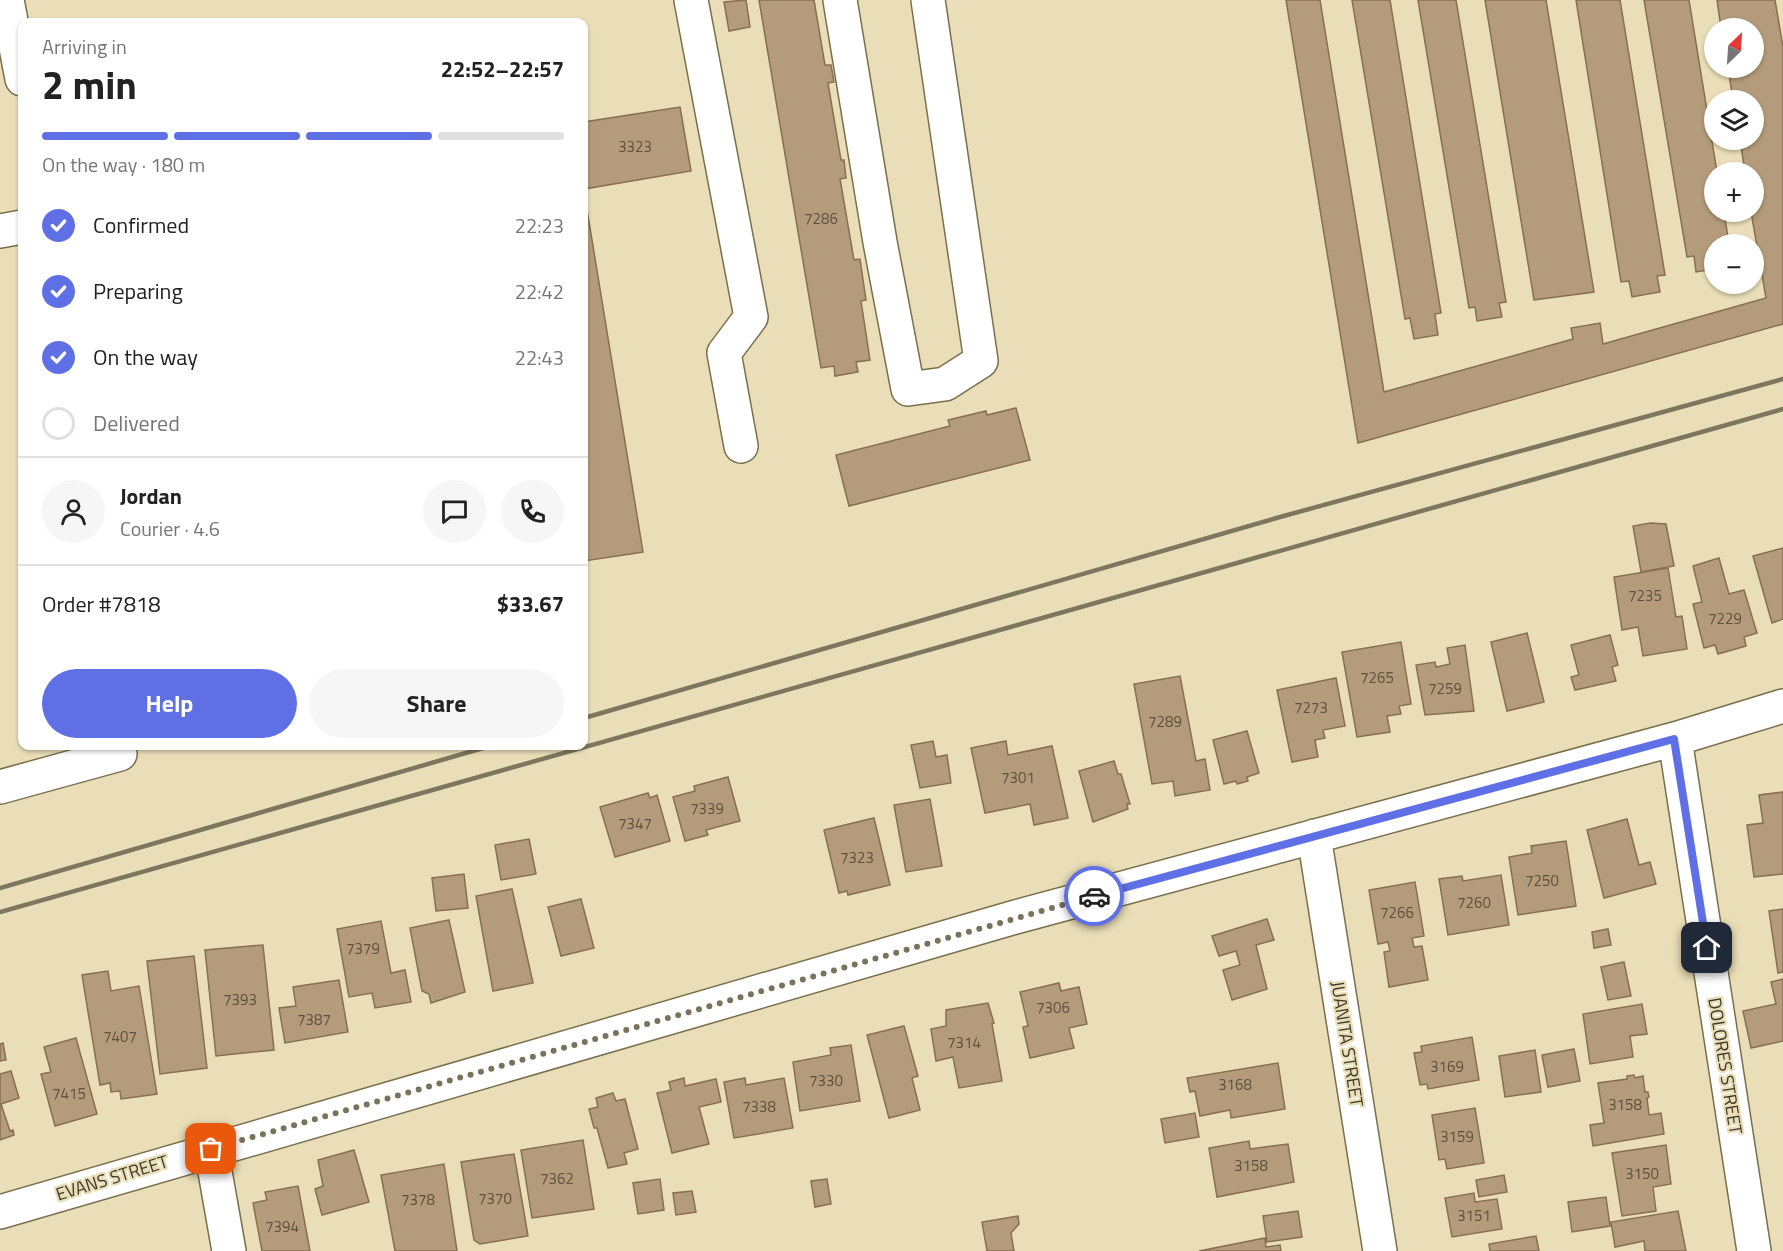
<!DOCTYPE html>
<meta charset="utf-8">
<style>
:root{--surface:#fff;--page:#f6f6f6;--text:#222;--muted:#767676;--line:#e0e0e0;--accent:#5f70e7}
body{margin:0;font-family:"Titillium Web",sans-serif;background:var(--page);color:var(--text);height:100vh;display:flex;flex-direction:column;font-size:22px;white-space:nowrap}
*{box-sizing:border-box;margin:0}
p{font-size:20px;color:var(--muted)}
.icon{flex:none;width:33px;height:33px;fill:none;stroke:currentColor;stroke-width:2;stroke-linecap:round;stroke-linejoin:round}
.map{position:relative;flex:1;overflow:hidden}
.details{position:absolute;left:18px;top:18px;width:570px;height:732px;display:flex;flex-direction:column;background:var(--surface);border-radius:12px;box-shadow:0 2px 4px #0004}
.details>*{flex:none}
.needle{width:39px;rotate:25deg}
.fabs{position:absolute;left:1704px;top:18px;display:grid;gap:12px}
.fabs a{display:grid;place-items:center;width:60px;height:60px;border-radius:50%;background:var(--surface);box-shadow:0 2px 4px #0004;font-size:30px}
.pin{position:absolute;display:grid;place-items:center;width:51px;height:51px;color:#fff;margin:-26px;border-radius:12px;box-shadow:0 3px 9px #0006}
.courier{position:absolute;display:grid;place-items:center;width:60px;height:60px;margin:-30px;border:4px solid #5f70e7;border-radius:50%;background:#fff;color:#222;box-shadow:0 2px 8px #0007}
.summary em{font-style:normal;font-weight:700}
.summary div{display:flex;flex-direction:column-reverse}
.summary{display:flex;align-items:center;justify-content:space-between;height:102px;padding:0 24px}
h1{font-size:39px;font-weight:700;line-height:45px}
.bar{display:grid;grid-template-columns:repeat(4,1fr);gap:9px 6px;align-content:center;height:72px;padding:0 24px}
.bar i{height:8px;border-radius:4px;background:var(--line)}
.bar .selected{background:var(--accent)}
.bar p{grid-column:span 4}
.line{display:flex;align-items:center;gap:15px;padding:0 24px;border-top:2px solid var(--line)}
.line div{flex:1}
.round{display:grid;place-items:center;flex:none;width:63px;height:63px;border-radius:32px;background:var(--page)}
ol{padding:0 24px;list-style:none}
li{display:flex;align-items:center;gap:18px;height:66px}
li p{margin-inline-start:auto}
li .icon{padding:6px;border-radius:50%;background:var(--accent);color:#fff;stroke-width:4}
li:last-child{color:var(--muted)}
li i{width:33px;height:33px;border:3px solid var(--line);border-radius:50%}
.cta{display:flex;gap:12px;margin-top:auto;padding:12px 24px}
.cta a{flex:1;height:69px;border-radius:36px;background:var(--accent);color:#fff;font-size:24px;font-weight:700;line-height:69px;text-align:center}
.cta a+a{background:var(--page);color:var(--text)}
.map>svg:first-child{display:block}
.building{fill:#b49b7b;stroke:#876f51;stroke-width:1.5}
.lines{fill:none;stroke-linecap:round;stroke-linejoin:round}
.minor-casing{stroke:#7a6f4c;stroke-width:36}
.minor{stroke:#fff;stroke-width:33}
.rail{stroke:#7e775f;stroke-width:4.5}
.done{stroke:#7a735b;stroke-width:6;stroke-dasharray:0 10.8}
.route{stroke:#5f70e7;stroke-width:8}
.labels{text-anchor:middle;stroke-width:4.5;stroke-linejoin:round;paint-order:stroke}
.number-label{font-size:15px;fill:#5c523e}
.street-label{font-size:18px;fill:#3e392a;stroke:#e9deb7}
</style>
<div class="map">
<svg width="1783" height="1251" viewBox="0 0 1783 1251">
<rect width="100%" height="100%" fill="#e9deb7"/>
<path class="building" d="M746,0L750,27L729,31L724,2Z
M759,0H814L825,65H831L834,82L828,83L841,160H844L846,178L840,179L854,260L860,259L866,300L861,301L870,360L856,362L858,372L835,376L834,366L821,368Z
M1286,0H1320L1384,392L1573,339L1571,328L1600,323L1603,344L1766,298L1751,212H1754V172H1745L1740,140H1754V100H1733L1728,68H1754V28H1721L1717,0H1775L1783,47V324L1358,443Z
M1352,0H1390L1441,313L1435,314L1438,335L1414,339L1410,318L1405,319Z
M1418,0H1456L1506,302L1499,303L1502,317L1477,321L1475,307L1469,308Z
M1485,0H1546L1594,292L1534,300Z
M1576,0H1620L1665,275L1657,276L1660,292L1632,297L1629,281L1621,282Z
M1644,0H1689L1717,172H1714V212H1724L1729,244H1714V269L1696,272L1694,256L1687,257Z
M680,107L691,171L584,189V122Z
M584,191L643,552L584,561Z
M1016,408L1030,460L849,506L836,455L950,426L948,420L986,411L987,415Z
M1650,523L1666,524L1674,566L1641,572L1633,526Z
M1783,548V619L1772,623L1753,556Z
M1719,558L1729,594L1744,590L1757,633L1744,637L1746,646L1718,654L1715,645L1704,648L1693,604L1702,602L1693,566Z
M1668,568L1676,617L1682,616L1687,649L1643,656L1638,627L1622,630L1614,577Z
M1527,633L1544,702L1507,711L1491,642Z
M1610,635L1618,665L1612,667L1616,681L1575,690L1571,677L1579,675L1571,645Z
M1401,642L1411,704L1399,706L1401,714L1387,716L1390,732L1357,737L1342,652Z
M1465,645L1474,711L1425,715L1416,665L1435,662L1436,667L1450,664L1447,648Z
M1180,676L1196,761L1205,759L1210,790L1175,796L1173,781L1152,784L1134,684Z
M1336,678L1345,726L1323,730L1325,738L1315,740L1318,757L1292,762L1277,690Z
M1247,731L1259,773L1247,777L1248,781L1237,784L1236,781L1224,784L1213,740Z
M933,741L936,757L947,755L951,783L920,788L911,745Z
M1006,741L1008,755L1052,746L1068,818L1034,825L1030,804L985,813L971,748Z
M1114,761L1118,774H1121L1130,804H1127L1128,809L1093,822L1079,771Z
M728,777L740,821L706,830L708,835L685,841L673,797L695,791L694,786Z
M1783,792V874L1754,877L1747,825L1763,823L1759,795Z
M648,793L650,798L657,795L670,841L615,857L600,807Z
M930,799L942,866L906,872L894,805Z
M874,818L890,885L848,895L847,891L839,893L824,830Z
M1627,819L1639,865L1650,862L1656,884L1604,898L1587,830Z
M529,839L536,874L501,880L495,845Z
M1566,841L1576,906L1518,915L1509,857L1532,853L1531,846Z
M464,874L468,908L436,911L432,878Z
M1501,875L1509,925L1448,935L1439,879L1462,876L1463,881Z
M1415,882L1424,936L1412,938L1414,947L1422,946L1428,980L1389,987L1384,952L1390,951L1388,942L1378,944L1369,890Z
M512,889L533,983L493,991L476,896Z
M581,899L594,948L561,956L548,907Z
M1783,909V972L1778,973L1769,911Z
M1267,919L1274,940L1256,945L1267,989L1232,1000L1223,970L1240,965L1236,951L1219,956L1212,936Z
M449,920L465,992L431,1003L429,994L422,991L410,928Z
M381,921L391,973L405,970L411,1002L375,1008L372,993L349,997L337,929Z
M1608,929L1611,945L1594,948L1592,932Z
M263,945L274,1050L216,1056L205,950Z
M194,956L207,1068L160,1074L147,961Z
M1624,962L1631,996L1608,1000L1601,967Z
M108,971L111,991L139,986L157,1094L121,1099L120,1091L111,1092L110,1083L100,1085L82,975Z
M1783,979V1041L1751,1048L1743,1011L1776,1004L1771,982Z
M339,980L348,1032L285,1043L279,1008L296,1006L293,987Z
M1059,983L1061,991L1079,987L1087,1024L1069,1028L1074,1048L1030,1058L1023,1027L1028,1026L1020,992Z
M988,1003L994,1023L992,1024L1002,1081L959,1088L953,1057L936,1061L931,1029L946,1026V1010Z
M1642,1004L1647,1034L1630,1036L1633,1057L1590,1064L1583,1014Z
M904,1026L918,1076L912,1078L920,1110L889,1118L867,1035Z
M1472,1037L1479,1080L1428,1089L1427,1084L1420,1085L1414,1053L1422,1052L1421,1046Z
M76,1038L97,1114L55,1126L41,1074L51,1072L44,1047Z
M3,1043L6,1060L0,1061V1044Z
M851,1045L860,1101L800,1111L793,1062L831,1055L830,1048Z
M1574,1049L1580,1081L1548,1087L1542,1055Z
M1535,1050L1541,1092L1505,1097L1499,1056Z
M1278,1063L1285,1109L1231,1118L1230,1110L1200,1116L1195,1091L1190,1092L1187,1078Z
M11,1071L19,1098L1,1104L10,1131L13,1130L14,1135L0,1140V1074Z
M1634,1075L1635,1078L1643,1076L1645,1092H1648L1649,1097L1647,1098L1649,1115L1661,1113L1664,1134L1593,1146L1590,1125L1604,1123L1598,1083L1627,1079V1076Z
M684,1078L685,1086L716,1079L721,1102L699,1107L709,1144L672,1153L657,1093L671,1090L669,1082Z
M745,1078L746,1085L784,1078L793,1128L734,1138L724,1082Z
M613,1093L616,1101L625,1099L638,1149L624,1153L627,1164L608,1168L597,1128H594L589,1109L598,1107L596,1098Z
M1475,1108L1484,1163L1447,1169L1445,1159L1439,1160L1432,1115Z
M1195,1113L1199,1137L1165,1143L1161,1119Z
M583,1140L594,1209L532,1218L521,1150Z
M1249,1141L1250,1149L1288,1144L1294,1182L1217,1197L1209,1148Z
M1666,1145L1671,1184L1653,1187L1656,1211L1622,1216L1612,1153Z
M354,1150L369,1202L322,1215L315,1189L323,1186L318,1160Z
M514,1154L528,1236L480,1244L474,1240L461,1162Z
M444,1164L457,1251H395L381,1175Z
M1504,1175L1507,1192L1479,1197L1476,1180Z
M660,1179L664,1210L638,1214L633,1183Z
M827,1179L831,1204L815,1207L811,1181Z
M298,1186L310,1251H262L253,1203L267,1200L265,1192Z
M692,1191L696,1212L676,1215L673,1193Z
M1474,1193L1475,1202L1497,1199L1502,1229L1452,1237L1445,1198Z
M1606,1197L1610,1226L1572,1232L1568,1202Z
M1298,1211L1302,1237L1267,1242L1263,1216Z
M1678,1211L1686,1251H1645L1644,1241L1615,1247L1611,1222Z
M1018,1216L1019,1224L1011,1233L1014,1251H987L982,1222Z
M1536,1236L1539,1251H1490L1489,1244Z
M1265,1238L1266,1247L1280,1245L1281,1251H1199Z"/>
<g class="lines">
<defs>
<path id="minor" d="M7,0L22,79
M691,0L751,317L724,353L741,446
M840,0L880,242L908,389L945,384L981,361L928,0
M0,231L22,227
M1675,739L1754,1251
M0,787L120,754L118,746
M1314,836L1380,1251
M211,1149L229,1251
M0,1212L1012,918L1675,739L1783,706"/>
</defs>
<use href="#minor" class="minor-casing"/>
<use href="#minor" class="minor"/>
<path class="rail" d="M584,718L1280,517L1783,379
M0,888L490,746
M0,912L1783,409"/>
</g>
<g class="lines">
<path class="done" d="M211,1149L1094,896"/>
<path class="route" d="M1094,896L1674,739L1707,948"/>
</g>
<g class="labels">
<g class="number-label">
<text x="635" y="152">3323</text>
<text x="821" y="224">7286</text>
<text x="1645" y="601">7235</text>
<text x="1725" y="624">7229</text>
<text x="1377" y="683">7265</text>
<text x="1445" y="694">7259</text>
<text x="1311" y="713">7273</text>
<text x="1165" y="727">7289</text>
<text x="1018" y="783">7301</text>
<text x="707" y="814">7339</text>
<text x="635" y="829">7347</text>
<text x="857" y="863">7323</text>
<text x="1542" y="886">7250</text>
<text x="1474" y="908">7260</text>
<text x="1397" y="918">7266</text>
<text x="363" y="954">7379</text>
<text x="240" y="1005">7393</text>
<text x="1053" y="1013">7306</text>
<text x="314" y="1025">7387</text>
<text x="120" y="1042">7407</text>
<text x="964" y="1048">7314</text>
<text x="1447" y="1072">3169</text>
<text x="826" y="1086">7330</text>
<text x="1235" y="1090">3168</text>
<text x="69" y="1099">7415</text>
<text x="1625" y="1110">3158</text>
<text x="759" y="1112">7338</text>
<text x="1457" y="1142">3159</text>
<text x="1251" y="1171">3158</text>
<text x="1642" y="1179">3150</text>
<text x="557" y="1184">7362</text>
<text x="495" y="1204">7370</text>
<text x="418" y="1205">7378</text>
<text x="1474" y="1221">3151</text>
<text x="282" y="1232">7394</text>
</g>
<g class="street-label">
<text transform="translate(1347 1044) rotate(81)" y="6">JUANITA STREET</text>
<text transform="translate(1725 1066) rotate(81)" y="6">DOLORES STREET</text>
<text transform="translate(112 1178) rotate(-17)" y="6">EVANS STREET</text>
</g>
</g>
</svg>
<div class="fabs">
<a><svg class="needle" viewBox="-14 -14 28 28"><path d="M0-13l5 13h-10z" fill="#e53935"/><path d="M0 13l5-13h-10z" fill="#767676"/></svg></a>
<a><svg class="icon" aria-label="layers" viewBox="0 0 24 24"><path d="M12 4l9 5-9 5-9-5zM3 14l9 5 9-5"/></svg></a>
<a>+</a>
<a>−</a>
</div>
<div class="pin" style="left:211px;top:1149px;background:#ea580c"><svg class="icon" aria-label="bag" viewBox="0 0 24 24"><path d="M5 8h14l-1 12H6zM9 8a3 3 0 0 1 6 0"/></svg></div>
<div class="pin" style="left:1707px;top:948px;background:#1f2937"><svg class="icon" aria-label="home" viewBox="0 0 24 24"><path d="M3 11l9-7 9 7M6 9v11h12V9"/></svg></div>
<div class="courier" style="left:1094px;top:896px"><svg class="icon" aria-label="car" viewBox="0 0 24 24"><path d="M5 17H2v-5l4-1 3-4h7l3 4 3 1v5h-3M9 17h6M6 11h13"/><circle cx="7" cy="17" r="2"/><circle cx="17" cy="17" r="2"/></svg></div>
<section class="details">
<div class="summary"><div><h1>2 min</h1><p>Arriving in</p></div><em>22:52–22:57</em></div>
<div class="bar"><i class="selected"></i><i class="selected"></i><i class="selected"></i><i></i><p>On the way · 180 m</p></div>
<ol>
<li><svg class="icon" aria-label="check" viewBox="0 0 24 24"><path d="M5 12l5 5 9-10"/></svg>Confirmed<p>22:23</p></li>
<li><svg class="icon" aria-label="check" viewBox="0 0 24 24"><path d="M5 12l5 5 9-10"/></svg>Preparing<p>22:42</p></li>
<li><svg class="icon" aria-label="check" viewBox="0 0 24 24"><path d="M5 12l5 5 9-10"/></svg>On the way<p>22:43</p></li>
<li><i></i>Delivered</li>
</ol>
<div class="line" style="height:108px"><a class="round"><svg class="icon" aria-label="person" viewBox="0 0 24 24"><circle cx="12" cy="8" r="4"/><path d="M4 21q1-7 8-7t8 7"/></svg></a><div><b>Jordan</b><p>Courier · 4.6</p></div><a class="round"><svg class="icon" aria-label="chat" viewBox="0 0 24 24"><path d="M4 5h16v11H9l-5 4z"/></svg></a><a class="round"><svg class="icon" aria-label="phone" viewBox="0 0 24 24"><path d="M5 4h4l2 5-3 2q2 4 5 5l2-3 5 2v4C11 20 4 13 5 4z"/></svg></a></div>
<div class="line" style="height:78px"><div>Order #7818</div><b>$33.67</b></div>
<div class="cta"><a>Help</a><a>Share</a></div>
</section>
</div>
